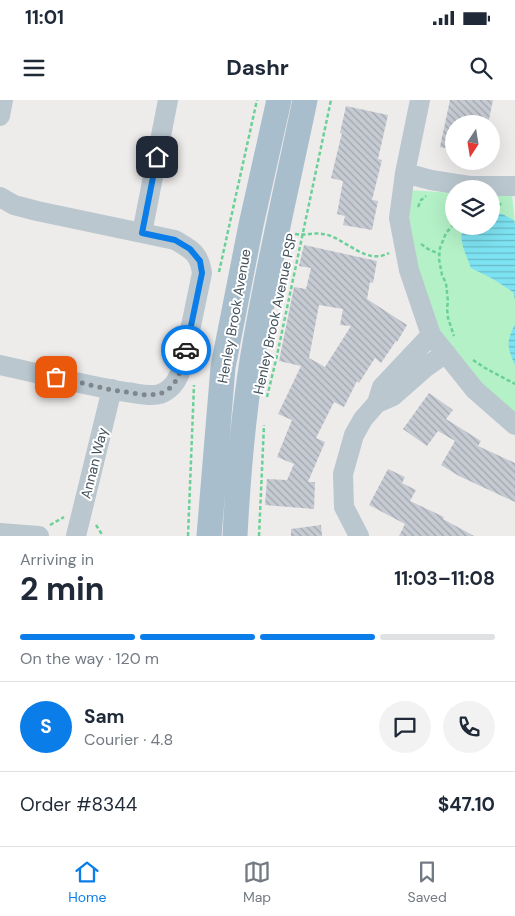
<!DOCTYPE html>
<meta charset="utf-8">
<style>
:root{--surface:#fff;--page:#f2f2f3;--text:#1f2937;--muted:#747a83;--line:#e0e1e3;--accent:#0b7de8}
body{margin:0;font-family:"DM Sans",sans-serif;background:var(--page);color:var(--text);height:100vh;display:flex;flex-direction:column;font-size:19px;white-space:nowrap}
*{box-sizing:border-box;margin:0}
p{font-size:16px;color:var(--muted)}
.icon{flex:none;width:28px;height:28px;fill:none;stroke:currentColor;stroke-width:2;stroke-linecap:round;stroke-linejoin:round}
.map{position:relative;height:436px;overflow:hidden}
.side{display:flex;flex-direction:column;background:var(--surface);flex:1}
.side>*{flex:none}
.needle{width:32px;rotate:192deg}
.tools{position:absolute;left:445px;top:15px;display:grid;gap:10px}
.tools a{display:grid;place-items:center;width:55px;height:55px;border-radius:50%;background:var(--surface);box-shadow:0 5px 20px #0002;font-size:25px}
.pin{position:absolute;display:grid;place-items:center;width:42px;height:42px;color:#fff;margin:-21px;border-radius:10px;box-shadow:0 2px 8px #0006}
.courier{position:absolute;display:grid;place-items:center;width:50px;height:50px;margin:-25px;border:4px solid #0b7de8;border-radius:50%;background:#fff;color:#222;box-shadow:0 1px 6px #0007}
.head em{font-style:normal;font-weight:700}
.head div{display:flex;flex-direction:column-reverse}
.head{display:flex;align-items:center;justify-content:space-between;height:85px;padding:0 20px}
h1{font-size:32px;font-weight:700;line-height:38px}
.bar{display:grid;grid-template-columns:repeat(4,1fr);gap:8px 5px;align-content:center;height:60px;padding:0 20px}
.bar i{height:6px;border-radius:4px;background:var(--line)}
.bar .current{background:var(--accent)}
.bar p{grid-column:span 4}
.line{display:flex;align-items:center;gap:12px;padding:0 20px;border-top:1px solid var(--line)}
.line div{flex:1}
.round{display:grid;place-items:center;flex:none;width:52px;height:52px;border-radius:26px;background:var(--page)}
.status{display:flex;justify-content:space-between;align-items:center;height:35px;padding:0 25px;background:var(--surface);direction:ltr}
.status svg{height:14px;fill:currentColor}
header{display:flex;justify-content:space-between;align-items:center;height:65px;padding:0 20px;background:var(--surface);font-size:22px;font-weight:700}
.tab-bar{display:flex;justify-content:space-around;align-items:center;height:70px;border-top:1px solid var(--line);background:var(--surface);font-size:14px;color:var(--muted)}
.tab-bar a{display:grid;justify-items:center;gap:2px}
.tab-bar .current{color:var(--accent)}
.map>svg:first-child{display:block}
.green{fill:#b4f1c7}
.water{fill:url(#water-rules)}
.building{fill:url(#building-back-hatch);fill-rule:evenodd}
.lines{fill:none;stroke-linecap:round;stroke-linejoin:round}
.path{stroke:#6ad196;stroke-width:2.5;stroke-dasharray:4 2.5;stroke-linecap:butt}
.minor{stroke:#bac7cf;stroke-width:20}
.major{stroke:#a8becd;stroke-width:25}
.done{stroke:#7e878d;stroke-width:5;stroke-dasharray:0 9}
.route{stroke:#0b7de8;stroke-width:6}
.labels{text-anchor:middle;stroke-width:4;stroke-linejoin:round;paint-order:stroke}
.street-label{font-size:14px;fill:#42515a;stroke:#fff}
</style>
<div class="status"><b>11:01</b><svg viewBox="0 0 49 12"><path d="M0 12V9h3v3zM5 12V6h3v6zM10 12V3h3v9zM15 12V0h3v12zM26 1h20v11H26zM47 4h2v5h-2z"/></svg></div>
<header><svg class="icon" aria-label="menu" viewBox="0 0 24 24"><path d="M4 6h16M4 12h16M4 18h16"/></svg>Dashr<svg class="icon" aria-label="search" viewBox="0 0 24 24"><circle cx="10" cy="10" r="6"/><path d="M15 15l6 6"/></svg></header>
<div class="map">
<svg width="515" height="436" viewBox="0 0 515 436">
<defs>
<pattern id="water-rules" width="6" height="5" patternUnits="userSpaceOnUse" patternTransform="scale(1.25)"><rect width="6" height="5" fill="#7de3f2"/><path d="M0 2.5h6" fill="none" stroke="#68bac7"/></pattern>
<pattern id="building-back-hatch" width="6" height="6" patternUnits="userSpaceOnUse" patternTransform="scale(1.25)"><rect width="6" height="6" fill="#c6cad2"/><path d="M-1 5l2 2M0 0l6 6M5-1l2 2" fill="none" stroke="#a2a6ad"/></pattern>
</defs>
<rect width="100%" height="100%" fill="#eeebeb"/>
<path class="green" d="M408,90L454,93V126H491V94L512,95L515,124V317L465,274L429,213L408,146Z"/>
<path class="water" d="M491,110H494L514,120L515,124V200L513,192L493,179L471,168C467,156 456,138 465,126H491Z
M515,224V265C507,247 506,242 515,224Z"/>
<path class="building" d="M450,0H493L488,24H454V50L440,47Z
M346,6L388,15L378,59L382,60L372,100L378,101L372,130L343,125L345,116L337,114L343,81L331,78L342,33H340Z
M304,145L377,161L373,183L370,182L367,199L407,225L397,242L396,241L381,263L375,258L359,283L357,281L344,307L334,302L316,338L325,342L308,382H315L314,409L265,405L267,379L287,380L294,364L277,357L292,320L278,314L301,266L279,261L294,187L306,189L311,168L299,166ZM319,205L343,209L340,225L351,226L325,267L309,258Z
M429,293L453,310L446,319L481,341L478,346L515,363V402L459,376L441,365L455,341L438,331L427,346L403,329Z
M388,369L405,377L402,383L416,390L410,401L444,417L443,419L474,436H399L405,424L369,405Z
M321,425L322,436H291V429Z"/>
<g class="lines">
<path class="path" d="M491,105L502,104
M418,107L421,100L426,96
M454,124L446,133L440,148L439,159L442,175L446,183L448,202L447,208L448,218L454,236
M295,134C305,136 314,132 323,134C345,137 365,166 389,153
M421,144L428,149L439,154
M219,172L257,0
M473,260L485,268L515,284
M267,297L276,260L331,0
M50,425L64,417
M96,425L103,436
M188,436L194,285
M259,436L264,325"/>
<path class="minor" d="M420,0L405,73L399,118L409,170L431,235L475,290L515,325
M0,16L3,0
M405,73L431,80L469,86H515
M0,97L14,105L37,111L175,140C192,150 199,153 202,173L183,264C179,277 174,289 160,294C150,297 136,293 126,292C83,285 42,274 0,265
M142,133L168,0
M377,303L393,296L426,267L446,253
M0,433L39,436
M76,436L112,289
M359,436L344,407L343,374L354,335L363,319L377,303L382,287L431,235"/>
<path class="major" d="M209,436L223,267L251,125L279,0
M235,436C238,377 243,319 252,261C266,174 287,87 305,0"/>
</g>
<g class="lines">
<path class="done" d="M56,277L112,290L146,295L160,294L170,288L178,278L186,250"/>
<path class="route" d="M157,57L142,133L175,140L190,149L200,161L202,173L186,250"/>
</g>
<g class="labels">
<g class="street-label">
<text transform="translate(275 214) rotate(-78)" y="5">Henley Brook Avenue PSP</text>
<text transform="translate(234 216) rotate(-80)" y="5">Henley Brook Avenue</text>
<text transform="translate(94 363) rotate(-76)" y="5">Annan Way</text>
</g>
</g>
</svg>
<div class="tools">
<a><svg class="needle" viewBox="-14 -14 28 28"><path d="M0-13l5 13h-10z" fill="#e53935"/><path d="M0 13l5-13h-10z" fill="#747a83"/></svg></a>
<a><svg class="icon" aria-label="layers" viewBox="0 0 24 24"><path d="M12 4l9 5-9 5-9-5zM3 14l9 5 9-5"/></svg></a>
</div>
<div class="pin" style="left:56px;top:277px;background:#ea580c"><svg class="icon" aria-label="bag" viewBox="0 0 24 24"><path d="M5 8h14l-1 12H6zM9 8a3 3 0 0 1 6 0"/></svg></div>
<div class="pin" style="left:157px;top:57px;background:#1f2937"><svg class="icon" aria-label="home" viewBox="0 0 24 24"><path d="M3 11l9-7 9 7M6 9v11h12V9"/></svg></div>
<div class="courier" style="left:186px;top:250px"><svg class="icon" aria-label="car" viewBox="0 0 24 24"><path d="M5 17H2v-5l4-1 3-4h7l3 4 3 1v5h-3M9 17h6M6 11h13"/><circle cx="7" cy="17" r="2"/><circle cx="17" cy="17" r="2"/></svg></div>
</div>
<section class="side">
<div class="head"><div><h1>2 min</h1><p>Arriving in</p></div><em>11:03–11:08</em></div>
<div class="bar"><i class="current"></i><i class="current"></i><i class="current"></i><i></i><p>On the way · 120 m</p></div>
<div class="line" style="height:90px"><b class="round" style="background:var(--accent);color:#fff">S</b><div><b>Sam</b><p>Courier · 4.8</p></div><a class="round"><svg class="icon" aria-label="chat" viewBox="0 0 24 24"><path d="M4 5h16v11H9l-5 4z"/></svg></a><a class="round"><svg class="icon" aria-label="phone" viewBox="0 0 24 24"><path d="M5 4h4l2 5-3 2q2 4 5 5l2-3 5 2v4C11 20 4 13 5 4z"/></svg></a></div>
<div class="line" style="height:65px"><div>Order #8344</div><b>$47.10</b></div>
</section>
<nav class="tab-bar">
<a class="current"><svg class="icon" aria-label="home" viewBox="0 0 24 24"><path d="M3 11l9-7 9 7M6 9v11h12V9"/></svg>Home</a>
<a><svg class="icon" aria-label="map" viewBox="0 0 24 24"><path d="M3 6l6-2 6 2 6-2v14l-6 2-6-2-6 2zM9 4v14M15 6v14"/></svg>Map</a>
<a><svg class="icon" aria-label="saved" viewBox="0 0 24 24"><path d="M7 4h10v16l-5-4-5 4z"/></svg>Saved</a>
</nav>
